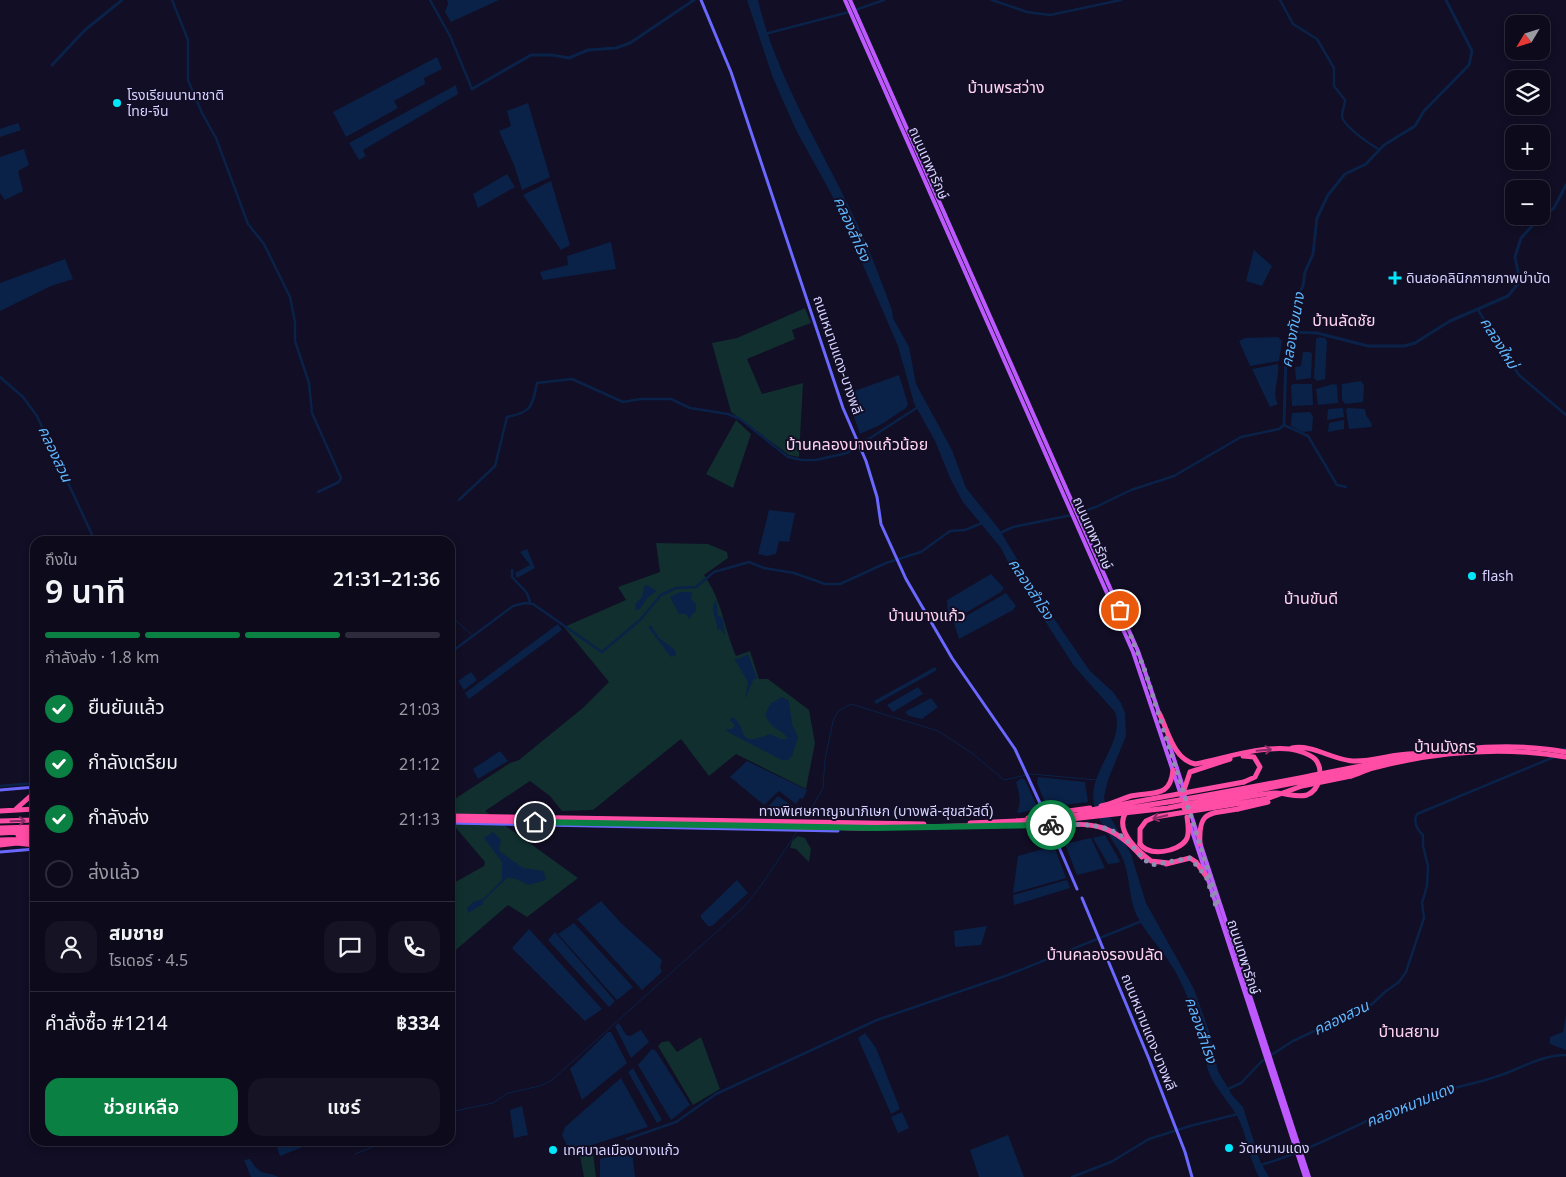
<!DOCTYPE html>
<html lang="th">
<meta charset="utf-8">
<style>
:root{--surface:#0d0a1c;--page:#161325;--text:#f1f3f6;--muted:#9a9aa3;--line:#2d2b3b;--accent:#0b8043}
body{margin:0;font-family:"Noto Sans","Noto Sans Thai",sans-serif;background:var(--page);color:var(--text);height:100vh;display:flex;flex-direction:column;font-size:19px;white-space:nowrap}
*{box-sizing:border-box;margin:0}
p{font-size:16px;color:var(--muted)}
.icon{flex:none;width:28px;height:28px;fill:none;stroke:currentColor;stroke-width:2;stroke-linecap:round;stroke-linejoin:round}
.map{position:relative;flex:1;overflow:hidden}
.sheet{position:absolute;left:30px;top:536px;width:425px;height:610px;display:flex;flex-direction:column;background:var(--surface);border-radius:15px;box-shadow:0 2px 8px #0003,0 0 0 1px var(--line)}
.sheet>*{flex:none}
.needle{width:32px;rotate:232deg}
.controls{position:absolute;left:1505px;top:15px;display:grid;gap:10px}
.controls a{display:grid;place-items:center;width:45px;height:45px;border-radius:10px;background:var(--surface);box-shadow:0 2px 8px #0003,0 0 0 1px var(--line);font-size:25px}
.pin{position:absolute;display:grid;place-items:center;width:42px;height:42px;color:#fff;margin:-21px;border:2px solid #fff;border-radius:50%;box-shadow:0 1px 5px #0007}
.courier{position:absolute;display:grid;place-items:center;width:50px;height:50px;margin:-25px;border:4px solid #0b8043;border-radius:50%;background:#fff;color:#222;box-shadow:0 1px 6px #0007}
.summary em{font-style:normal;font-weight:600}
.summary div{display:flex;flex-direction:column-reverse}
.summary{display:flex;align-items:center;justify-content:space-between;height:85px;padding:0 15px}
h1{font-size:32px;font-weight:600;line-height:38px}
.bar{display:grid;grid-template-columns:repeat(4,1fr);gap:8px 5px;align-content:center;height:60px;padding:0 15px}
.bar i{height:6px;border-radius:4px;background:var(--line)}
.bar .current{background:var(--accent)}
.bar p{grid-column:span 4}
.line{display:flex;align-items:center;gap:12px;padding:0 15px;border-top:1px solid var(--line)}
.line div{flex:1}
.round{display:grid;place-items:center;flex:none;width:52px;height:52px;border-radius:15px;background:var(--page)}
ol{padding:0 15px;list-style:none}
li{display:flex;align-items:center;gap:15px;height:55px}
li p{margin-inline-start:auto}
li .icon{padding:5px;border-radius:50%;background:var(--accent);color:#fff;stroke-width:4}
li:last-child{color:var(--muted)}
li i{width:28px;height:28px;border:2px solid var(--line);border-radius:50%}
.cta{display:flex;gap:10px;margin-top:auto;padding:10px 15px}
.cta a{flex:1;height:58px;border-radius:15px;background:var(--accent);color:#fff;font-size:20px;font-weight:600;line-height:58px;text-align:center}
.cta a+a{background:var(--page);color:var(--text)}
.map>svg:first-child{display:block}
.green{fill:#102f2e}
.water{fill:#0a2248}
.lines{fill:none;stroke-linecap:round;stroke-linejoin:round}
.stream{stroke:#0a2248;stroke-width:1}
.canal{stroke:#0a2248;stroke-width:2.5}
.river{stroke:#0a2248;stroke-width:3}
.secondary{stroke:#6a68ff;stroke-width:3}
.primary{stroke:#be58ff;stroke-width:4}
.highway{stroke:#ff4ca5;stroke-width:5}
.highway-bridge{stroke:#ff4ca5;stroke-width:5}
.oneway{stroke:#882d65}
.done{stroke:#918db3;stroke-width:5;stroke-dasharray:0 9}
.route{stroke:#0b8043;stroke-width:6}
.poi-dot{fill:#00e7fc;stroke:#110e25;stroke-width:2}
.labels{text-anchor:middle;stroke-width:4;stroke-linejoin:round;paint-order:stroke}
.poi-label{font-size:14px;fill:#d6d1ff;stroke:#110e25;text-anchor:start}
.street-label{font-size:14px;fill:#d6d1ff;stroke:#110e25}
.water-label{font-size:15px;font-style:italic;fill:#5fb8ff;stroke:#110e25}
.quarter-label{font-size:16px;fill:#ffd3f0;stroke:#110e25}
</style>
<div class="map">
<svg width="1566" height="1177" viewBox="0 0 1566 1177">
<rect width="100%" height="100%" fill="#110e25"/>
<path class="green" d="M805,308L811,323L792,330L795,339L747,359L762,394L803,383L799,457L789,455L731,412L712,343L737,338Z
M736,420L751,434L733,488L706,474Z
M656,543L708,544L727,552L728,558L704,575C722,600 724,628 736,656L750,651L759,679H768L809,710L815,743L806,789L736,754L709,776L681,739L593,810L562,811L550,796L530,781L485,811L578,878L527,917L508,905L450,955V885L484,866L485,862L450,821V802L510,763L519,760L584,707L609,682L564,627L626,600L618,587L660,572Z
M798,836L805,838L811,849L809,862L796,849L790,848L792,841Z
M701,1037L720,1089L693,1105L658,1046L662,1042L669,1041L677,1052Z
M593,1153L596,1177H584L580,1156Z"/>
<path class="water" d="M447,0H499L451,22L445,12L448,4Z
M747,0H758C776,76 819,144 853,215C868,245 880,278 892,310L893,318L909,347L916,384L952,450L966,488L999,529L1048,610L1090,671L1113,692L1121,703L1125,713L1126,736L1108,780L1104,797L1106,809L1131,854L1146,903L1194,989L1209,1031L1218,1071L1232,1095L1243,1107L1260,1161L1269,1177H1259C1249,1159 1248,1140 1240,1122C1232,1102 1201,1077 1207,1054L1203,1052C1197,1021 1186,986 1168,960C1158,945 1145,932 1137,916C1128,898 1131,877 1122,857C1114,840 1098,823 1094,804C1087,772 1126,743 1115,712L1074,666L1012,570L1001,548L963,502L951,480L935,441L914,403L898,346L847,228L834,199L796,130L773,78Z
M437,57L442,69L424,78L425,84L394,101L398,108L346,137L333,112Z
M456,85L458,94L363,150L366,156L359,160L349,143Z
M528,103L550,177L522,190L514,165L499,131L511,126L507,111Z
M18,123L21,130L0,137V129Z
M24,149L29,165L18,171L23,191L5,200L0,193V157Z
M507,174L515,187L478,208L473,194Z
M551,181L570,245L561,250L523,195Z
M611,242L616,269L543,280L540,272L568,265L567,256Z
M1254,250L1272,266L1262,286L1246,281Z
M65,259L73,279L51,286L0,311V283Z
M1278,337L1282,341L1279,361L1250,366L1239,341L1245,338Z
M1319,337L1325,338L1327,341L1325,379L1317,381L1314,378L1316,339Z
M1303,352H1310L1312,354L1311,378L1296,380L1295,367L1301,366Z
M1278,364C1280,378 1271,393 1278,404L1270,407L1252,369Z
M899,375L908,404L906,408L882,424L860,434L846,394Z
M1361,381L1364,385L1363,402L1345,404L1342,400V384Z
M1293,384H1312L1313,405L1292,406L1291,386Z
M1333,384L1337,385L1338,403L1318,405L1316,389Z
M1343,408L1344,417L1327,420L1328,409Z
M1348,408L1365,409L1366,415L1372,424L1371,427L1349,429L1346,410Z
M1310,412L1313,416L1312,431L1303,432L1291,426L1292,413Z
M1344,420V429L1328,432L1329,423Z
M769,510L795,513L789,542L779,541L776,554L767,556L758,554Z
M527,549L535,568L517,578L515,573L530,565L520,552Z
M991,574L1004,588L1001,592L952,621L948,613L947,600Z
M647,585L657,591L648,597L640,609L636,610L635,604L642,597L644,587Z
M680,592H692L691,599L696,604V612L693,613L689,619L686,614H679L670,597Z
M1006,593L1016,606L1013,610L959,639L954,623Z
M716,600L718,615L723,619L725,635L720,629L717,630C718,619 708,610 716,600Z
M558,624L562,630L469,699L465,693Z
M651,625L659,638L675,650L676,655L671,657L648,627Z
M748,654L757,678L753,680L745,699L748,682L734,658L738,659Z
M935,667L937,670L876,704L874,701Z
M471,672L477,680L464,690L458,681Z
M918,687L923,694L893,712L887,705Z
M782,697L789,701L792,724L798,737L792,756L788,760H782L728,732L726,729H732L735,725L730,720L732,717C750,727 733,749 770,734L781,739H787C785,730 771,731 765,714L771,703Z
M931,698L938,707L922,719L909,716L905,712Z
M500,751L508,761L478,779L473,769Z
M747,761L807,790L803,799L800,798L796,804L779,791L764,805L730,777Z
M1038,777L1085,782L1088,802L1047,807L1037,783Z
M1022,778L1025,780L1038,809L1019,813L1017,812C1022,803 1019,792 1016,782Z
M778,796L797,809L794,815H760Z
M493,832L501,840L499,851L523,868L544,871L546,880L528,885L516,879L507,878L483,901V904L468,913L467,908L473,902L483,899L502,880V862L484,838Z
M1105,835L1120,861L1118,863L1108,864L1093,838Z
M1091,838L1105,868L1077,875L1065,844Z
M1054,846L1066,878L1013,893L1018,856Z
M737,880L748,893L712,926H708L701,918V915Z
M1067,880L1070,888L1014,905L1013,895Z
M601,901L622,924L662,960L660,967L662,972L642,990L577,919Z
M574,923L633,987L617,1000L558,934Z
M987,926L981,945L955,947L954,931Z
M529,929L602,1009L585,1021L512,948Z
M555,932L615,1001L609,1007L548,940Z
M1566,1015V1050L1550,1044V1037L1563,1032Z
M619,1023L626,1035L630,1036L641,1030L649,1042L631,1058L615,1026Z
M608,1032H611L627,1063L582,1100L570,1069Z
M865,1033L876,1048L900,1109L891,1114L858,1038Z
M652,1049L656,1051L690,1105L671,1120L638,1065Z
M633,1068L662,1120L657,1123L628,1072Z
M621,1078L648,1127L570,1152L562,1135L565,1127Z
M522,1106L528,1135L514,1138L510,1110Z
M902,1112L909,1128L898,1133L891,1117Z
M1008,1135L1024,1177H979L970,1150Z
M275,1141H303L305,1146L280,1156Z
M630,1151L632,1153L635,1177H600V1159Z
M250,1159C260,1177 267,1171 279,1177H251L244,1160Z"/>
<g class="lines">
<path class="stream" d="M450,615L473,636
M805,820L823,788L825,760L833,721L838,711L851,704L938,731L972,753L1004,780L1031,774L1098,780
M450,1112L493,1103L508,1093L540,1086L552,1080L743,908L760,887L797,832
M355,1154L388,1141"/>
<path class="canal" d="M172,0L188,40V80L202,113L216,138L248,224L264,244L290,297L295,322V341L309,383L312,413L341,478L339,482L318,492
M430,0L450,36L472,89
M992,0L1027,12L1050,15L1121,0
M1280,0L1293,24L1317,39L1334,68V86L1345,100C1345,105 1342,110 1342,116C1343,126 1371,145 1380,150
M855,10L884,0
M765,34L849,12
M1478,310L1519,375L1566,415
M0,377L23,397L37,416L95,541
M459,500L495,466L507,417C532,412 532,407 537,383L572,379L623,402L641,399H671L690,408L728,414L740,419L788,457L802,460H816L847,453L918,407
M1077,513L1096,507L1131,490L1174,476L1241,437L1279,429L1284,425L1308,436L1337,485L1346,487
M1000,533L1013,527L1072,515
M512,570V577L527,593L530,602
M450,653L513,606L525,603L533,604L602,652L640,620L661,595L676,588L696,587L714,572L749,562L764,568L794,573L825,584H840L886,563L921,552L950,531L965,530L982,523
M1560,751L1566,748
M0,786L35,783
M1226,1090L1241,1083L1262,1061L1293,1041L1372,1004L1386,991L1399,982L1406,972L1424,918L1422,903L1427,886L1428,866L1423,846V835C1417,830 1413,822 1417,814L1554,757
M627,1139L676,1122L716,1094L877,1020L1008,975L1142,921
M1261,1165C1315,1149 1364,1120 1416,1099C1445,1088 1475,1085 1504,1074C1525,1066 1543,1055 1566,1055
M1072,1177L1111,1162L1149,1139L1190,1126L1238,1114"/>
<path class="river" d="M52,65L85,30L122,0
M472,89L531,55H552L569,58L588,50L616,48L630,43L694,0
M1290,332L1317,333L1368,346H1404L1415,343L1450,321L1508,296L1520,281L1515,257L1521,238L1534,224L1554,208L1566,185
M1284,425L1286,356L1295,301L1303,286L1305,272L1313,254L1317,218L1328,195L1345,174L1366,164L1384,145L1415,126L1424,111L1469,65L1472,51L1446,0"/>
<path class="secondary" d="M701,0L731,72L843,408L866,461L877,497L881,524L906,579L952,658L1015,749L1045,814
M0,790L35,787
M450,823L838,831
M1049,824L1077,889
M0,852L35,849
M1082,898L1149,1059L1185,1152L1192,1177"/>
<path class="primary" d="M845,0L1133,652L1183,801
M850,0L1138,651L1159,713
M1167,737L1184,790
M1185,796L1309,1177
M1190,825L1305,1177"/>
<path class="highway" d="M1159,713C1168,730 1173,759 1195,764C1226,758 1258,746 1290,749C1297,750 1310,754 1315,759C1324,769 1320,790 1307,795C1297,798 1286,793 1276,793C1270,793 1263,794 1257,795
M1292,748C1312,744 1333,760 1353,761C1375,762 1396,752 1419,754
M1243,756L1254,757L1260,767L1255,777L1244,782
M1351,776C1359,774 1365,770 1373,768C1435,752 1502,746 1566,757
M1184,790L1190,772L1230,759
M1101,806C1111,804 1121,799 1131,796C1153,791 1170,799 1173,770
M16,809L35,792
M0,811L35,809
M1126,812C1114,830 1138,851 1151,861L1169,863
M1054,813L1090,808
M450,816L924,824
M0,821L35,820
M970,823L1017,821
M0,828L35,827
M0,833L35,831
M18,835H35
M0,840L35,839
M1140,844C1149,857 1178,852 1186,840C1190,834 1188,824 1187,817
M1200,844C1198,810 1209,814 1238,809
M0,845L17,843L35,845
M1166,864L1190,858L1196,862L1206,876"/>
<path class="highway-bridge" d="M1184,808L1257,795
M1238,809L1268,802
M1080,812L1244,782
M1028,818L1046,814H1059
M450,820L862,828L1018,825L1168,808L1370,768
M1017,821C1123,813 1226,792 1330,772C1408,757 1487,737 1566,752
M1051,825C1094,823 1112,823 1142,857
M1140,844V829L1146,821L1155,817L1266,799L1302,786L1351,776"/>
</g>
<defs><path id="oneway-shaft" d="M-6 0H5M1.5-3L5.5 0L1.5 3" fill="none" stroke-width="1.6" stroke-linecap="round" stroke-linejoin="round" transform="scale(1.25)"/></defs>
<g class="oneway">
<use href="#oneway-shaft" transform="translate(1264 750) rotate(-5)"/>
<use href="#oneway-shaft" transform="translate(1160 817) rotate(167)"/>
<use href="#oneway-shaft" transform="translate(18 821) rotate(-2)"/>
</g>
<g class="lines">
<path class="done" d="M1051,825C1074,824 1105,822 1124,838C1134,846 1141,859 1152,865L1190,858L1206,876L1216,906L1219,905L1144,668L1120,610"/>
<path class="route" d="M535,822L875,828L1051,825"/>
</g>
<g class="poi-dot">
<circle cx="117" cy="103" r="5"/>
<path d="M1392.5 270.5h5v5h5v5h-5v5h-5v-5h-5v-5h5z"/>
<circle cx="1472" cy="576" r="5"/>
<circle cx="1229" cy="1148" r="5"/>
<circle cx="553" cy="1150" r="5"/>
</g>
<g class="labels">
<g class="poi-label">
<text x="127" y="100">โรงเรียนนานาชาติ<tspan x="127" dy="16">ไทย-จีน</tspan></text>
<text x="1406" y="283">ดินสอคลินิกกายภาพบำบัด</text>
<text x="1482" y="581">flash</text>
<text x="1239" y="1153">วัดหนามแดง</text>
<text x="563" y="1155">เทศบาลเมืองบางแก้ว</text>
</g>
<g class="street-label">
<text transform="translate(929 163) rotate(66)" y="5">ถนนเทพารักษ์</text>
<text transform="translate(838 355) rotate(71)" y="5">ถนนหนามแดง-บางพลี</text>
<text transform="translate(1093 533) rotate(66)" y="5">ถนนเทพารักษ์</text>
<text x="876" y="816">ทางพิเศษกาญจนาภิเษก (บางพลี-สุขสวัสดิ์)</text>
<text transform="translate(1244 957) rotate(72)" y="5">ถนนเทพารักษ์</text>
<text transform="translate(1149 1032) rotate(68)" y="5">ถนนหนามแดง-บางพลี</text>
</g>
<g class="water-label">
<text transform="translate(852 229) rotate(66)" y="5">คลองสำโรง</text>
<text transform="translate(1293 330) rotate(-80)" y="5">คลองทับนาง</text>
<text transform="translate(1499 343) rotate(58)" y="5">คลองใหม่</text>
<text transform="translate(55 454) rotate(65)" y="5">คลองสวน</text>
<text transform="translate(1031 589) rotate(57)" y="5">คลองสำโรง</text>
<text transform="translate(1341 1018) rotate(-26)" y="5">คลองสวน</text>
<text transform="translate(1201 1030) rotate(71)" y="5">คลองสำโรง</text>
<text transform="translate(1410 1105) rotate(-22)" y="5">คลองหนามแดง</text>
</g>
<g class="quarter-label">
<text x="1006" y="93">บ้านพรสว่าง</text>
<text x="1344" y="326">บ้านลัดชัย</text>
<text x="857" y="450">บ้านคลองบางแก้วน้อย</text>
<text x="1311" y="604">บ้านขันดี</text>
<text x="927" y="621">บ้านบางแก้ว</text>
<text x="1445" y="752">บ้านมังกร</text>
<text x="1105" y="960">บ้านคลองรองปลัด</text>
<text x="1409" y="1037">บ้านสยาม</text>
</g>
</g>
</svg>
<div class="controls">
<a><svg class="needle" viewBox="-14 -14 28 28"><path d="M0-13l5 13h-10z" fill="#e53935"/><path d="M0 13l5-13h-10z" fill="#9a9aa3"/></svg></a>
<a><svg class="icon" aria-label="layers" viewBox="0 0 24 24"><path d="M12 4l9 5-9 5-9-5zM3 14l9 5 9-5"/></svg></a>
<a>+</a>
<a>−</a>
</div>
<div class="pin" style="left:1120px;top:610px;background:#ea580c"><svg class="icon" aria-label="bag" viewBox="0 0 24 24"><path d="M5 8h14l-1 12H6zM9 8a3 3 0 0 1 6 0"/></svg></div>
<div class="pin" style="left:535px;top:822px;background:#1f2937"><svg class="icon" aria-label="home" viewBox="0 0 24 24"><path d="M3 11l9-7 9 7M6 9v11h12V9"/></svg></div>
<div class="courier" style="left:1051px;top:825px"><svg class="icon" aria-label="bike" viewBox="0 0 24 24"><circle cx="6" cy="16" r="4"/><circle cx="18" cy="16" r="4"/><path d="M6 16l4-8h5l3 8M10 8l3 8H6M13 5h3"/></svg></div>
<section class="sheet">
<div class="summary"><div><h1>9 นาที</h1><p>ถึงใน</p></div><em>21:31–21:36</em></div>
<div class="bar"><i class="current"></i><i class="current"></i><i class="current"></i><i></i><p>กำลังส่ง · 1.8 km</p></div>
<ol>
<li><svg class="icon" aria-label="check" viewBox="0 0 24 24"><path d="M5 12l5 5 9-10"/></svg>ยืนยันแล้ว<p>21:03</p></li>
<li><svg class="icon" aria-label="check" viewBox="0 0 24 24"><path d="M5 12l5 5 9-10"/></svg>กำลังเตรียม<p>21:12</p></li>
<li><svg class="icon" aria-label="check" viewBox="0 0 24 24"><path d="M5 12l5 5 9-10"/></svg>กำลังส่ง<p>21:13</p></li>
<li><i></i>ส่งแล้ว</li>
</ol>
<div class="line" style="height:90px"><a class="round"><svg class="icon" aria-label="person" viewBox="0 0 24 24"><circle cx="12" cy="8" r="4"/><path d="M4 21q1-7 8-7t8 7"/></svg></a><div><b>สมชาย</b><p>ไรเดอร์ · 4.5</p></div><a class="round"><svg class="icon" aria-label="chat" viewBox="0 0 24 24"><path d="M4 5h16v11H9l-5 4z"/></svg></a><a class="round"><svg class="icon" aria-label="phone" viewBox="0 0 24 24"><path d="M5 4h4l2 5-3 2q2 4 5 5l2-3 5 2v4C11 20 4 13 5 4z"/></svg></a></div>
<div class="line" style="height:65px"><div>คำสั่งซื้อ #1214</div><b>฿334</b></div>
<div class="cta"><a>ช่วยเหลือ</a><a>แชร์</a></div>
</section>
</div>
